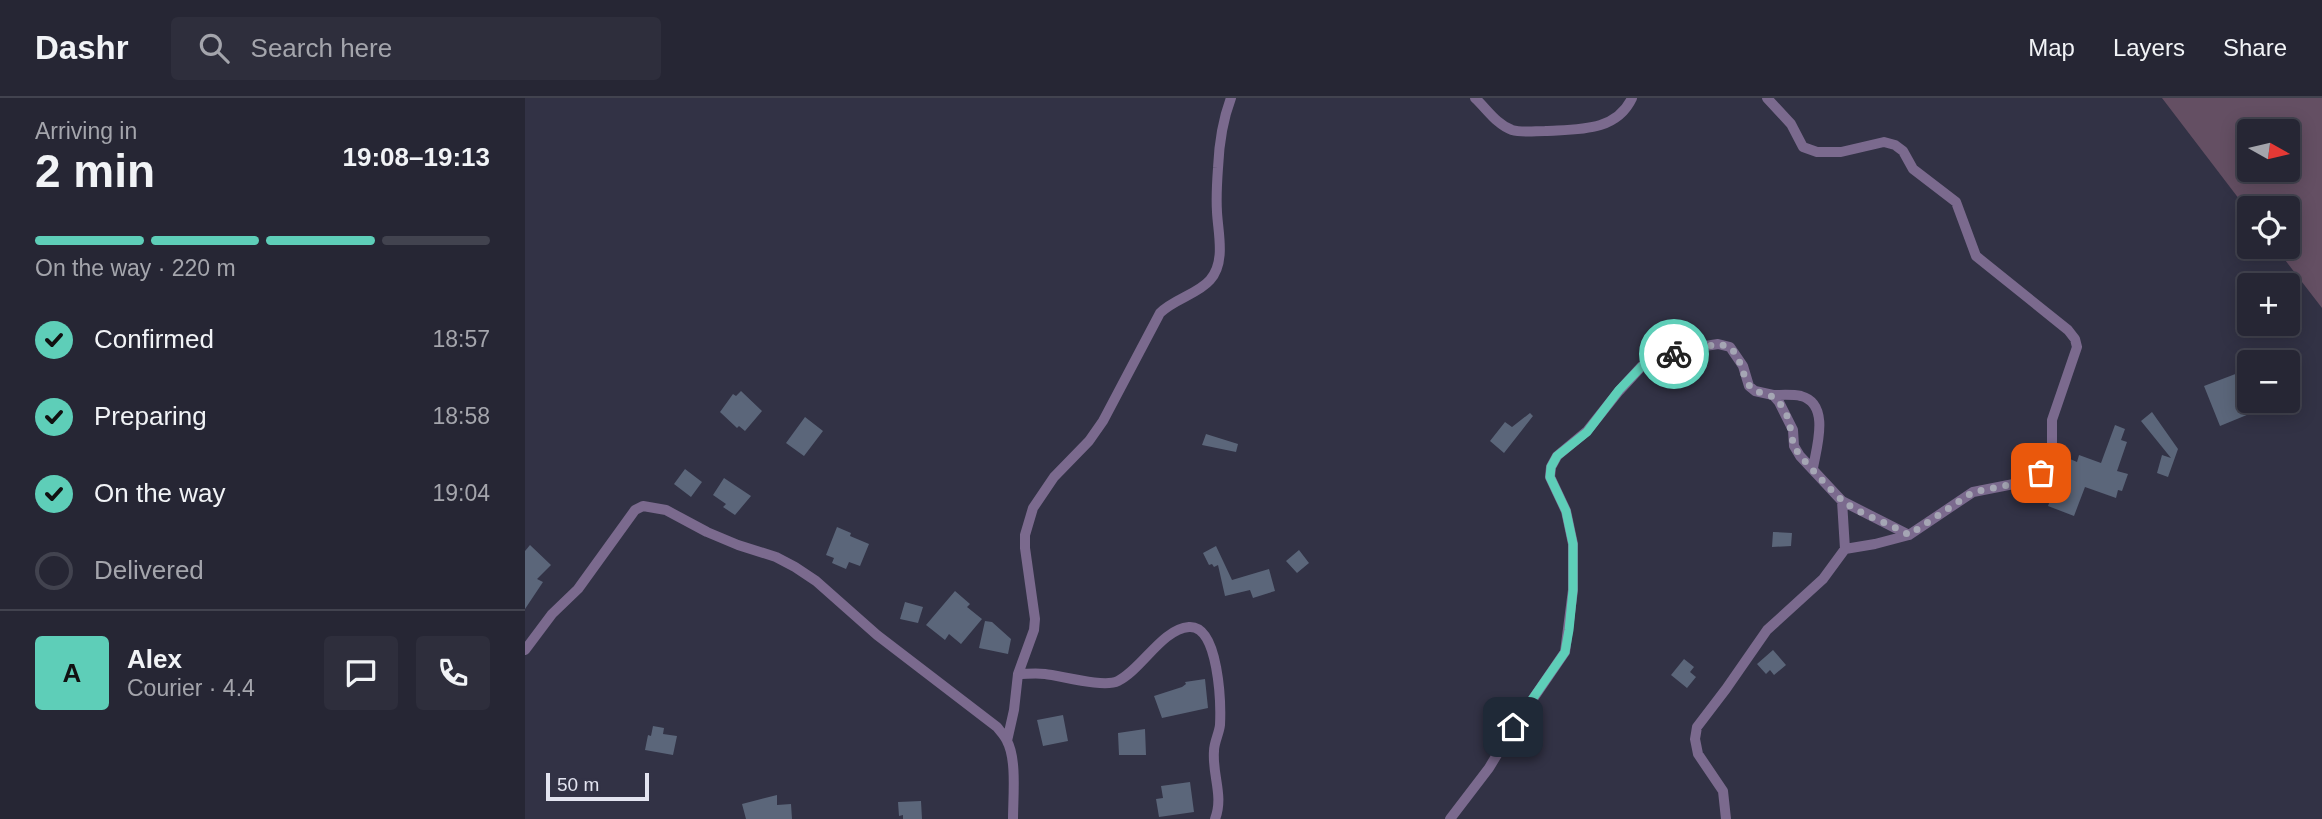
<!DOCTYPE html>
<meta charset="utf-8">
<style>
:root{--surface:#262634;--page:#2e2e3c;--text:#f1f3f6;--muted:#a4a5ac;--line:#42434f;--accent:#5eceb8}
body{margin:0;font-family:Helvetica,sans-serif;background:var(--page);color:var(--text);height:100vh;display:flex;flex-direction:column;font-size:26px;white-space:nowrap}
*{box-sizing:border-box;margin:0}
p{font-size:23px;color:var(--muted)}
.icon{flex:none;width:38px;height:38px;fill:none;stroke:currentColor;stroke-width:2;stroke-linecap:round;stroke-linejoin:round}
.map{position:relative;flex:1;overflow:hidden}
.drawer{display:flex;flex-direction:column;background:var(--surface);width:525px}
.drawer>*{flex:none}
.needle{width:46px;rotate:98deg}
.tools{position:absolute;left:1712px;top:21px;display:grid;gap:14px}
.tools a{display:grid;place-items:center;width:63px;height:63px;border-radius:7px;background:var(--surface);box-shadow:0 4px 18px #0003,0 0 0 2px var(--line);font-size:35px}
.scale{position:absolute;left:21px;bottom:18px;width:103px;box-sizing:border-box;padding-left:7px;border:4px solid #e3e4f0;border-top:0;font-size:19px;line-height:24px;white-space:nowrap;color:#e3e4f0;-webkit-text-stroke:5px #323245;paint-order:stroke}
.pin{position:absolute;display:grid;place-items:center;width:60px;height:60px;color:#fff;margin:-30px;border-radius:14px;box-shadow:0 4px 10px #0006}
.courier{position:absolute;display:grid;place-items:center;width:70px;height:70px;margin:-35px;border:5px solid #5eceb8;border-radius:50%;background:#fff;color:#222;box-shadow:0 2px 9px #0007}
.summary em{font-style:normal;font-weight:600}
.summary div{display:flex;flex-direction:column-reverse}
.summary{display:flex;align-items:center;justify-content:space-between;height:119px;padding:0 35px}
h1{font-size:46px;font-weight:600;line-height:52px}
.bar{display:grid;grid-template-columns:repeat(4,1fr);gap:10px 7px;align-content:center;height:84px;padding:0 35px}
.bar i{height:9px;border-radius:5px;background:var(--line)}
.bar .selected{background:var(--accent)}
.bar p{grid-column:span 4}
.line{display:flex;align-items:center;gap:18px;padding:0 35px;border-top:2px solid var(--line)}
.line div{flex:1}
.round{display:grid;place-items:center;flex:none;width:74px;height:74px;border-radius:7px;background:var(--page)}
ol{padding:0 35px;list-style:none}
li{display:flex;align-items:center;gap:21px;height:77px}
li p{margin-inline-start:auto}
li .icon{padding:7px;border-radius:50%;background:var(--accent);color:#111;stroke-width:4}
li:last-child{color:var(--muted)}
li i{width:38px;height:38px;border:4px solid var(--line);border-radius:50%}
header{display:flex;align-items:center;gap:42px;box-sizing:border-box;height:98px;padding:0 35px;background:var(--surface);border-bottom:2px solid var(--line)}
header strong{font-size:33px}
nav{display:flex;gap:38px;margin-inline-start:auto;font-size:24px}
.search{width:490px;height:63px;background:var(--page);display:flex;align-items:center;gap:18px;box-sizing:border-box;padding:0 24px;border-radius:7px;color:var(--muted);font-size:26px}
main{display:flex;flex:1;min-height:0}
.map>svg:first-child{display:block}
.green{fill:#644f63;fill-rule:evenodd}
.building{fill:#5b667a}
.lines{fill:none;stroke-linecap:round;stroke-linejoin:round}
.street{stroke:#7b6a8e;stroke-width:10}
.done{stroke:#a5a6b4;stroke-width:7;stroke-dasharray:0 12.6}
.route{stroke:#5eceb8;stroke-width:9}
</style>
<header>
<strong>Dashr</strong>
<div class="search"><svg class="icon" aria-label="search" viewBox="0 0 24 24"><circle cx="10" cy="10" r="6"/><path d="M15 15l6 6"/></svg>Search here</div>
<nav><a>Map</a><a>Layers</a><a>Share</a></nav>
</header>
<main>
<section class="drawer">
<div class="summary"><div><h1>2 min</h1><p>Arriving in</p></div><em>19:08–19:13</em></div>
<div class="bar"><i class="selected"></i><i class="selected"></i><i class="selected"></i><i></i><p>On the way · 220 m</p></div>
<ol>
<li><svg class="icon" aria-label="check" viewBox="0 0 24 24"><path d="M5 12l5 5 9-10"/></svg>Confirmed<p>18:57</p></li>
<li><svg class="icon" aria-label="check" viewBox="0 0 24 24"><path d="M5 12l5 5 9-10"/></svg>Preparing<p>18:58</p></li>
<li><svg class="icon" aria-label="check" viewBox="0 0 24 24"><path d="M5 12l5 5 9-10"/></svg>On the way<p>19:04</p></li>
<li><i></i>Delivered</li>
</ol>
<div class="line" style="height:126px"><b class="round" style="background:var(--accent);color:#111">A</b><div><b>Alex</b><p>Courier · 4.4</p></div><a class="round"><svg class="icon" aria-label="chat" viewBox="0 0 24 24"><path d="M4 5h16v11H9l-5 4z"/></svg></a><a class="round"><svg class="icon" aria-label="phone" viewBox="0 0 24 24"><path d="M5 4h4l2 5-3 2q2 4 5 5l2-3 5 2v4C11 20 4 13 5 4z"/></svg></a></div>
</section>
<div class="map">
<svg width="1797" height="721" viewBox="0 0 1797 721">
<rect width="100%" height="100%" fill="#323245"/>
<path class="green" d="M1637,0H1797V210L1750,149H1762V110H1724V114ZM1724,33H1762V72H1724Z"/>
<path class="building" d="M1713,275L1729,314L1695,328L1679,288Z
M216,293L237,313L220,333L214,328L212,330L195,314L208,296L211,298Z
M1627,314L1653,351L1643,379L1632,375L1637,357L1646,360L1616,323Z
M1005,315L1008,318L979,355L965,343L980,324L987,329Z
M280,319L298,333L279,358L261,345Z
M1590,327L1600,331L1596,342L1602,344L1592,373L1603,376L1597,393L1593,392L1591,400L1560,389L1549,418L1523,408L1528,394L1533,395L1545,361L1552,364L1554,357L1576,365Z
M681,336L713,346L711,354L677,347Z
M160,371L177,384L166,399L149,386Z
M199,380L226,398L210,417L198,409L201,406L188,397Z
M312,429L326,435L325,438L344,446L335,468L324,464L321,471L307,465L309,460L301,457Z
M1248,434L1267,435L1266,448L1247,449Z
M5,447L26,467L12,481L18,484L0,511V453Z
M691,448L707,482L744,471L750,493L728,500L725,492L700,498L693,467L689,469L687,466L684,467L678,455Z
M774,452L784,465L772,475L761,463Z
M430,493L445,506L442,509L457,521L436,546L424,536L420,542L401,527Z
M380,504L398,509L393,525L375,521Z
M460,523L467,524L486,541L483,556L454,550Z
M1248,552L1261,567L1249,577L1245,572L1241,576L1232,566Z
M1159,561L1169,569L1165,574L1171,579L1162,590L1146,577Z
M680,581L683,610L637,620L629,598L657,589L661,586L660,584Z
M538,617L543,643L518,648L512,622Z
M128,628L139,630L138,636L152,638L148,657L120,652L123,637L126,638Z
M620,631L621,657H594L593,635Z
M665,684L669,714L634,719L631,701L638,700L636,688Z
M252,697V707L266,706L267,721H221L217,706Z
M396,703L397,721H378V717L374,718L373,704Z"/>
<g class="lines">
<path class="street" d="M950,0C962,11 971,26 987,32C997,35 1010,33 1020,33C1053,31 1091,34 1107,0
M1248,297C1257,297 1267,296 1276,298C1306,306 1291,351 1288,370
M1317,403L1320,451
M0,552L27,516L53,491L110,412L118,408L141,412L182,434L213,447L251,459L270,469L291,483L352,537L472,629C475,633 480,638 482,643C492,661 488,700 488,721
M493,576C502,576 511,575 520,576C537,578 579,590 593,583C617,571 637,531 664,529C694,527 696,606 695,627C694,636 689,644 689,653C687,677 699,698 690,721
M482,643L489,612L493,576L509,532L510,521L500,450V437L508,410L529,379L564,343L578,323L635,215C649,201 673,196 685,182C701,164 693,135 692,114C691,99 692,84 693,70C694,47 698,21 706,0
M925,721L964,670L988,630L1040,554L1048,492V446L1041,413L1025,379L1026,369L1032,358L1062,333L1094,293L1117,268L1141,258L1174,249L1193,246L1205,249L1218,268L1224,288L1230,293L1248,297L1254,304L1268,332L1269,348L1275,358L1317,403L1384,437
M1201,721L1198,693L1173,656L1170,641L1172,629L1201,591L1242,532L1298,481L1320,451L1350,446L1384,437L1448,394L1504,383L1516,375L1527,354V322L1552,249L1550,241L1543,232L1451,158L1431,104L1388,71L1378,53L1370,47L1359,44L1316,54H1292L1278,49L1266,26L1242,0"/>
</g>
<g class="lines">
<path class="done" d="M1149,256L1193,246L1205,249C1217,262 1216,274 1224,287C1231,299 1246,290 1258,310C1267,324 1265,339 1270,350C1274,358 1309,396 1317,402C1336,418 1363,424 1384,437L1448,394L1504,383L1516,375"/>
<path class="route" d="M988,629L1040,554L1044,532L1048,492V446L1041,413L1025,379L1026,369L1032,358L1062,334L1094,292L1117,268L1149,256"/>
</g>
</svg>
<div class="tools">
<a><svg class="needle" viewBox="-14 -14 28 28"><path d="M0-13l5 13h-10z" fill="#e53935"/><path d="M0 13l5-13h-10z" fill="#a4a5ac"/></svg></a>
<a><svg class="icon" aria-label="locate" viewBox="0 0 24 24"><circle cx="12" cy="12" r="6"/><path d="M12 2v4M12 18v4M2 12h4M18 12h4"/></svg></a>
<a>+</a>
<a>−</a>
</div>
<div class="scale">50 m</div>
<div class="pin" style="left:1516px;top:375px;background:#ea580c"><svg class="icon" aria-label="bag" viewBox="0 0 24 24"><path d="M5 8h14l-1 12H6zM9 8a3 3 0 0 1 6 0"/></svg></div>
<div class="pin" style="left:988px;top:629px;background:#1f2937"><svg class="icon" aria-label="home" viewBox="0 0 24 24"><path d="M3 11l9-7 9 7M6 9v11h12V9"/></svg></div>
<div class="courier" style="left:1149px;top:256px"><svg class="icon" aria-label="bike" viewBox="0 0 24 24"><circle cx="6" cy="16" r="4"/><circle cx="18" cy="16" r="4"/><path d="M6 16l4-8h5l3 8M10 8l3 8H6M13 5h3"/></svg></div>
</div>
</main>
